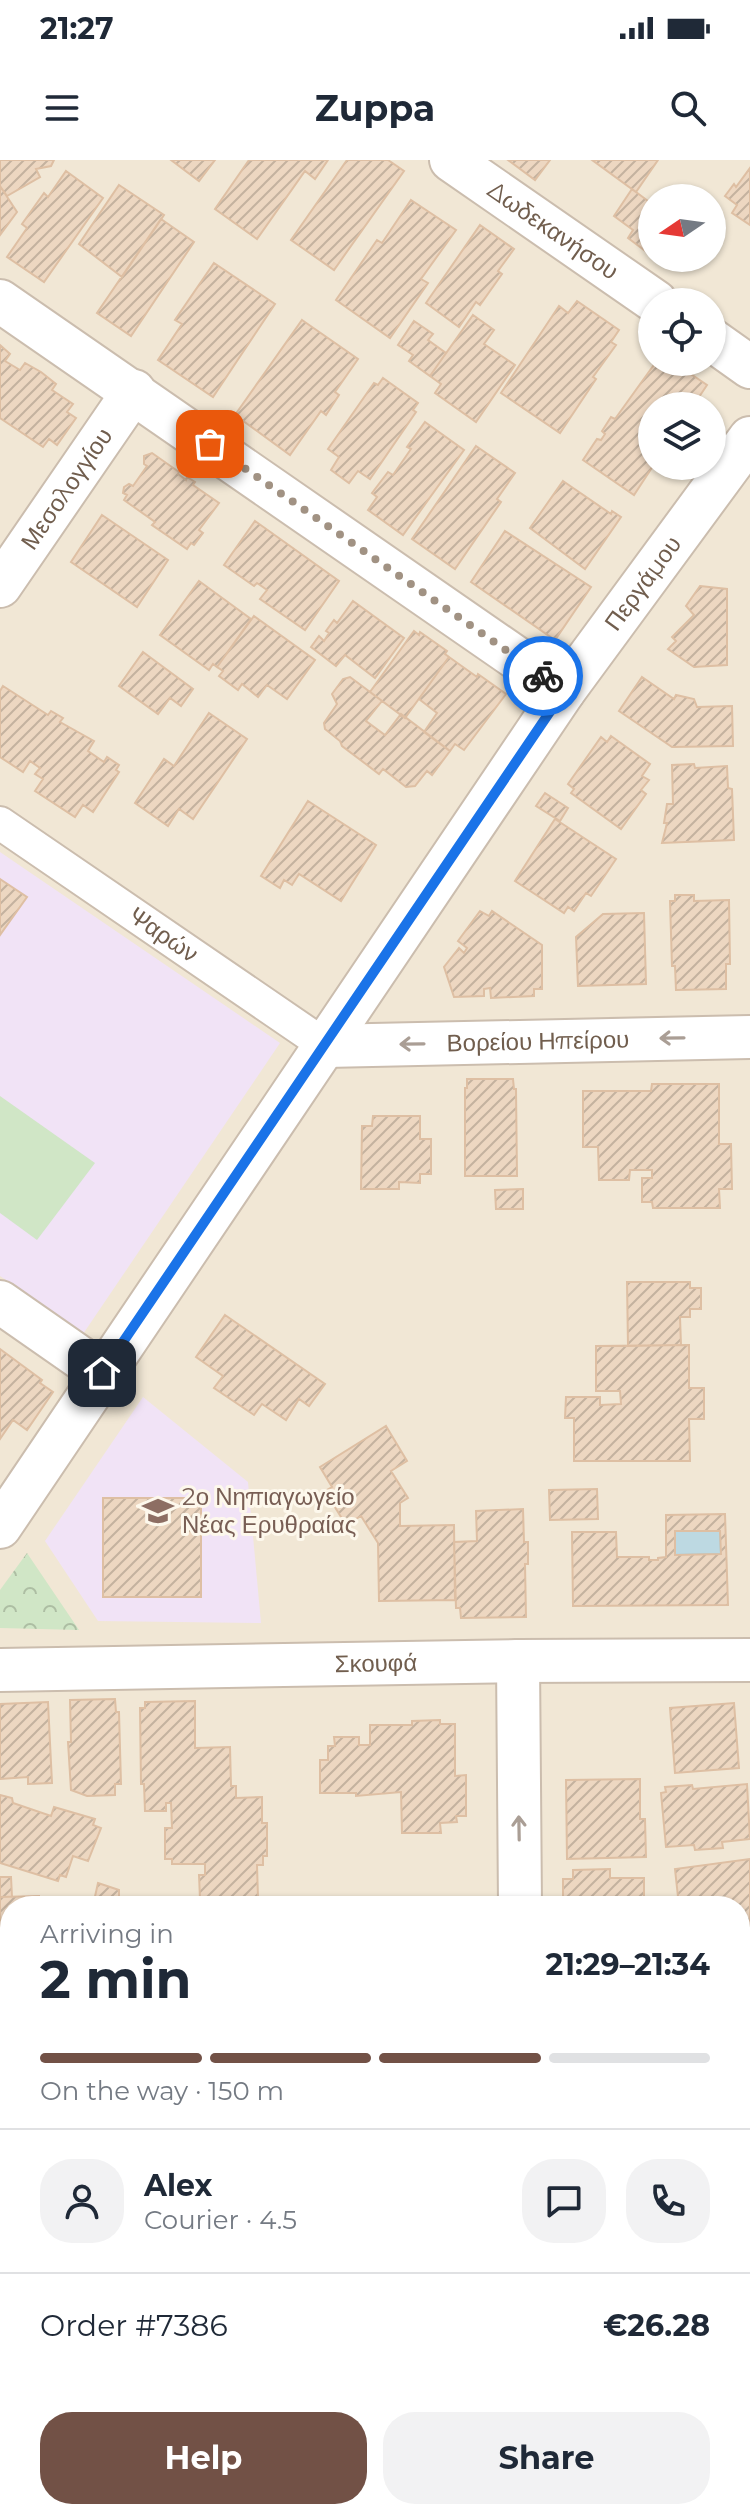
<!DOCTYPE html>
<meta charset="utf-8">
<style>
:root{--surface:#fff;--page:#f2f2f3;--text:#1f2937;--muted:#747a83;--line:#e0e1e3;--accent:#725146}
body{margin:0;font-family:Montserrat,sans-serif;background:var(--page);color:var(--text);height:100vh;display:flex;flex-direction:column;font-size:30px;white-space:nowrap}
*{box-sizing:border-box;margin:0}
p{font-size:26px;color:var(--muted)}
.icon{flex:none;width:44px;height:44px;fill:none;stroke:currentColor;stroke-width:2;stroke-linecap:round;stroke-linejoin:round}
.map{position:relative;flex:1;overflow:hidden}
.panel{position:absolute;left:0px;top:1736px;width:750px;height:624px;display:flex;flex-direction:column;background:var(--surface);border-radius:32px 32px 0 0;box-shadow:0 2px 6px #0004}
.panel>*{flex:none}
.needle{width:52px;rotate:257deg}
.buttons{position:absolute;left:638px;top:24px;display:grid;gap:16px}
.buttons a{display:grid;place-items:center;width:88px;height:88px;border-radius:50%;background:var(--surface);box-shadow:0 2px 6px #0004;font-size:40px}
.pin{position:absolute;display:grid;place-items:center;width:68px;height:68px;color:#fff;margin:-34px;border-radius:16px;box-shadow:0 4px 12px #0006}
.courier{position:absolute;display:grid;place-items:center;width:80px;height:80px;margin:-40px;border:6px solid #1a73e8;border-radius:50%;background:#fff;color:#222;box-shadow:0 2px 10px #0007}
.summary em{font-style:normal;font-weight:700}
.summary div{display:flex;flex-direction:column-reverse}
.summary{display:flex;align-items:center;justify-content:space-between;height:136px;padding:0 40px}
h1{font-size:52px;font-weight:700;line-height:60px}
.bar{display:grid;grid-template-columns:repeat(4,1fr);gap:12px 8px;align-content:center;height:96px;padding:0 40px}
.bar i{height:10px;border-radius:6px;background:var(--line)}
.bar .on{background:var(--accent)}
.bar p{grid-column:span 4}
.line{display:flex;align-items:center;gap:20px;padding:0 40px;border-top:2px solid var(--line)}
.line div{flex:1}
.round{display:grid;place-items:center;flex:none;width:84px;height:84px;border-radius:32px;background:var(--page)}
.primary-button{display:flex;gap:16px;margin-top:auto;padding:16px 40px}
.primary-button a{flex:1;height:92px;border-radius:32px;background:var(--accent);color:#fff;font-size:32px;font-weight:700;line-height:92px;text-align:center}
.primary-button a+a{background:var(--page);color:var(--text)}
.status{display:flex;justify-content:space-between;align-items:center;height:56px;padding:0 40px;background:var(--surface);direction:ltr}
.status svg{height:22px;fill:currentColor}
header{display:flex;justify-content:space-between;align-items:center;height:104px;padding:0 40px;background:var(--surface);font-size:36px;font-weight:700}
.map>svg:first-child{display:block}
.residential{fill:#f1e7d5;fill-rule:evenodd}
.education{fill:#f1e3f6}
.park{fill:url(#park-crowns)}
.pitch{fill:#d0e6c6}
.water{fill:#bdd9e2;stroke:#a4c7d2;stroke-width:2}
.building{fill:url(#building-hatch);stroke:#debfa3;stroke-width:2;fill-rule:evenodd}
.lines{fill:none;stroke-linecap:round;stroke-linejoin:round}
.pedestrian-casing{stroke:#cbbdae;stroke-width:36}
.minor-casing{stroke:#cbbdae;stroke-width:46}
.tertiary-casing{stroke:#cbbdae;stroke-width:48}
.secondary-casing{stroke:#cdbeac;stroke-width:48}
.pedestrian{stroke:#fff;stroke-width:32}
.minor{stroke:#fff;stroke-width:42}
.tertiary{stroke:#fff;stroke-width:44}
.secondary{stroke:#fff;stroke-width:44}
.oneway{stroke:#aa9e95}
.done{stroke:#a19283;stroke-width:8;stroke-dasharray:0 14.4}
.route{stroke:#1a73e8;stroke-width:10}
.labels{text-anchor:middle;stroke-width:6;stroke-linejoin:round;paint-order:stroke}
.street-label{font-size:24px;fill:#715e4e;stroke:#fdf8ec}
.education-label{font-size:24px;fill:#785e54;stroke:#fdf8ec;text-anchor:start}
</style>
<div class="status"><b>21:27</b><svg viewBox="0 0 49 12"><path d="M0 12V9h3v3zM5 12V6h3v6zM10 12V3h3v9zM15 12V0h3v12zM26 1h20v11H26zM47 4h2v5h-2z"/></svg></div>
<header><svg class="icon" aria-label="menu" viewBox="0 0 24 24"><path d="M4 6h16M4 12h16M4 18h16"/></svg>Zuppa<svg class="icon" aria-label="search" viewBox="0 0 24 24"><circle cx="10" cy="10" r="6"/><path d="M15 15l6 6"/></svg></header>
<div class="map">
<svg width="750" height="2360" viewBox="0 0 750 2360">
<defs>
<pattern id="park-crowns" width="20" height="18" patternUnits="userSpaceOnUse" patternTransform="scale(2)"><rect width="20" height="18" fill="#d0e6c6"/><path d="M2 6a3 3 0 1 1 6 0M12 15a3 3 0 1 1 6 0" fill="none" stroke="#adbea3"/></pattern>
<pattern id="building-hatch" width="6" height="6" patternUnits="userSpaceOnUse" patternTransform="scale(2)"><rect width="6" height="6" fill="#edd7c1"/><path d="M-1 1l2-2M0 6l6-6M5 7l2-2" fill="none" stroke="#c4b29f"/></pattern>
</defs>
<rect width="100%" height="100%" fill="#faf4e6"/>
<path class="residential" d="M0,0H750V2088H740V1746H10V2084H0ZM652,38H712V98H652ZM652,142H712V202H652ZM652,246H712V306H652Z
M740,2126H750V2360H0V2128H10V2350H740Z"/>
<path class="education" d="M0,692L280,883L83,1174L0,1116Z
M143,1237L248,1322L261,1463L98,1461L45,1381Z"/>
<path class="park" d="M27,1393L79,1470L0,1468V1430Z"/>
<path class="pitch" d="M0,936L95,1003L37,1080L0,1053Z"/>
<path class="water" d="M675,1371H720L721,1394L675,1395Z"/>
<path class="building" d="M0,0H54L51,6L36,9L40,17L7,36L0,26Z
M171,0H215L199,21Z
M249,0H328L315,19L305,11L257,79L215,49Z
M347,0H388L404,11L334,110L291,80Z
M508,0H550L535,20Z
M592,0H658L636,32Z
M750,8V65L732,53L737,45L725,36L734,24L736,27Z
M66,11L103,38L44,122L7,97L27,68L22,64L44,33L48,37Z
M119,25L164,55L122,117L79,84Z
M0,26L17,52L0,75Z
M632,29L652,44V96L628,78L633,70L614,56Z
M411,40L456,70L421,119L428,123L390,178L336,140L377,80L382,83Z
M161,59L194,82L131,176L97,153Z
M480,65L514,89L498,111L502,114L480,145L476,142L459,167L426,143Z
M214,103L275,144L213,237L158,200L182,164L175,160Z
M577,141L619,170L611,182L616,185L593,217L596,219L560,273L501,233L559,146L568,153Z
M473,155L494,170L484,184L515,205L476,262L435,233L441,224L430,216Z
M302,160L358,199L335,232L339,235L326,255L321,251L290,295L235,255Z
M414,161L433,174L428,180L446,193L430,216L409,201L413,195L398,185Z
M0,185L10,194L5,201L20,210L25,203L41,212L56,224L52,230L73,244L67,252L76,258L57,285L49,279L43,287L0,258Z
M656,202H673L707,225L693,246H652L653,306L634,335L583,300L597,279L601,280L605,274L602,271L611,257L615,259Z
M383,218L418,243L413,250L416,252L370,319L358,311L349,323L331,310L339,297L328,289L374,223L378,225Z
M425,262L464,290L403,375L368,350L377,337L372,333L388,312L393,315L411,289L407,287Z
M476,286L515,313L497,339L501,342L455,409L412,379Z
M152,293L179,312L178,314L186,320L187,317L195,322L193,325L219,343L199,370L203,373L194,385L191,383L187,389L152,365L155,362L124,340L127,335L123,333L124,327L129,324L133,326L147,306L144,304V296Z
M563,321L611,354L612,351L621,357L585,409L530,368Z
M102,355L168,400L137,447L71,402Z
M255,361L339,421L305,470L260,439L267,430L257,423L254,426L224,405Z
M505,371L591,427L555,480L471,422Z
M199,421L251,459L217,507L213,504L209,510L160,475Z
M700,426L727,429V505L694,507L668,489L676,481L672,477L694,455L686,446Z
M353,441L404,478L375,518L345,495L336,506L311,487L319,476L324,481L329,473L326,471L334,460L337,463Z
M254,456L315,500L287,539L267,525L258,537L242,524L238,530L219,516L223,511L217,507Z
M414,471L419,475L420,472L447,491L445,494L449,497L405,558L370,532Z
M143,492L193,529L181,546L170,538L158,554L119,526Z
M449,497L477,517L478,514L506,534L464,590L455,584L450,591L424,572L437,553L419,539Z
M350,517L382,541L366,561L385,575L401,554L450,591L432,615L427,611L415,626L406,627L383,609L379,614L342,586L340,581L325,569L324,563L337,544L332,534L343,519Z
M642,517L674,539L676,535L694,539L697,547L732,546L733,586L672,587L619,551Z
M3,526L48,555L51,551L63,558L60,562L94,581L88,591L104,602L107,597L119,605L116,610L119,612L93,652L83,645L75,657L35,631L43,619L35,614L40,608L30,601L23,612L0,597V531Z
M209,553L247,579L193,659L179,649L168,666L135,643L164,599L174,606Z
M611,576L650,604L642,616L649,620L641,630L646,634L621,669L571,633L574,629L568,624L601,577L607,582Z
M694,604L695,608L727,606L728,628L732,629L734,680L662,683L667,663H664L667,644H673L672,605Z
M545,633L568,648L560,661L536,646Z
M308,641L376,685L341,741L299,714L292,725L284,720L280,728L261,716Z
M555,659L616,699L591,736L586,733L574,751L568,747L564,753L515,721Z
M0,719L27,737L0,775Z
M675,735H694V741L729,740L730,804H726V829L676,830L675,806H672L670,741H675Z
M480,751L489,756L492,751L542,785V829H534V836L491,838L490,828L484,829V836L454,837L444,807L459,788L464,793L467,788L458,781Z
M644,753L646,824L578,826L576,777L603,754Z
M467,919H513L514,929H516L517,1016H465V928H467Z
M652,924H719V984H731L732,1029H719L720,1048H653L652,1042H642V1018H652V1010H630L629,1020H599L598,987H583V931H651Z
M373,956H420V979H431V1014H420V1023L399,1022V1029H361L362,966H372Z
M523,1029V1049H496L495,1030Z
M627,1122H690V1128H701V1149H690V1157H680L681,1185L628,1186Z
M225,1155L325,1224L309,1246L299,1239L286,1260L262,1244L254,1255L214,1228L223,1216L196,1197Z
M689,1185V1228H704V1259H689L690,1301H574V1258H565L566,1237H600V1245L621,1244L620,1231H596V1186Z
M0,1189L42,1220L40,1223L53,1232L27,1270L13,1260L0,1279Z
M386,1266L407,1301L391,1311L408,1338L400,1343V1366L454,1365L455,1440L379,1441L378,1383L361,1356L346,1365L325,1331L332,1327L320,1307Z
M597,1329L598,1359L550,1360L549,1330Z
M103,1338H201V1437H103Z
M523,1349L524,1382H528V1404H525L526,1457L461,1458L460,1448H456L454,1382L477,1381L476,1351Z
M725,1354L728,1445L573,1446L572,1372H616L617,1397H649V1400H658V1398L666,1397V1355ZM675,1371H720L721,1394L675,1395Z
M115,1539L116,1552H119L121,1624H115V1635L87,1636L71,1630L68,1582H71L70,1540Z
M195,1541V1588L230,1587L231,1626H236V1638L262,1637V1663H267V1696H263V1705H257L258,1738H252V1745L204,1746V1739H200L199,1715H205V1704H172V1699H165V1668H172L171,1643H166V1651H145L144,1624H141L140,1548H145V1542Z
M48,1542L52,1623L28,1624V1617L0,1619V1544Z
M734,1543L739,1608L675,1613L670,1548Z
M440,1560V1564H455V1616L466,1615V1656H456L457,1662L440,1663L441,1673H402L401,1632L356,1636V1633H320V1600H328V1586H335L334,1577H359V1585H370V1565H412V1561Z
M640,1619V1659H645L646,1697L567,1699L566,1620Z
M747,1624L750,1679L722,1682L723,1688L695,1690L694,1685L666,1687L661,1633L666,1632L665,1627L692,1625L693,1629Z
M0,1635L12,1638L13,1643L51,1656L54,1647L95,1659L93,1665L101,1668L88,1701L73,1696L66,1717L60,1715L58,1721L0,1703Z
M750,1699V1766L740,1768V1746H679L675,1709Z
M610,1709V1718H644V1746H563V1719H573V1710Z
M0,1717H11L12,1737H0Z
M98,1723L119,1730V1746H107L94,1741Z
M39,1736V1746H10V1827H0V1737Z
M370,1738L371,1746H321V1740Z
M750,1793V1842L740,1844V1794Z
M750,1886V1926H746L743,1887Z
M740,1969H750V2035H740Z
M740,2157H750V2236H747V2233H740Z
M232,2350H538L526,2360H241Z"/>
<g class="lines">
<defs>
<g id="pedestrian">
<path id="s1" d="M0,663L326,886"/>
</g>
<g id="minor">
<path id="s2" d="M451,0L656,142"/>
<path d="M0,141L564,531"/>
<path d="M712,180L750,207"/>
<path id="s3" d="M0,426L134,231"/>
<path id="s4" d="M326,886L750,877"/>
<path d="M0,1142L102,1213"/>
<path id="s5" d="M0,1367L564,531L750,278"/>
<path d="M518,1501L520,1746"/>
<path id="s6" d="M0,1510L518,1501L750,1500"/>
</g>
<path id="tertiary" d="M0,2318L3,2307L1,2265"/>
<path id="secondary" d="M0,2108H10
M740,2109H750
M0,2266L10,2256
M108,2350L117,2360
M151,2350L160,2360"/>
</defs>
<use href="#pedestrian" class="pedestrian-casing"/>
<use href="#minor" class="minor-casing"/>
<use href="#tertiary" class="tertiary-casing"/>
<use href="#secondary" class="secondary-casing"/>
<use href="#pedestrian" class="pedestrian"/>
<use href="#minor" class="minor"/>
<use href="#tertiary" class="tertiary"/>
<use href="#secondary" class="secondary"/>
</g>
<defs><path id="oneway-shaft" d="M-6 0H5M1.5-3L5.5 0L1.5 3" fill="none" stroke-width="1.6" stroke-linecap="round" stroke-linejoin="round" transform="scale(2)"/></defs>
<g class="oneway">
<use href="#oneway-shaft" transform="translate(672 878) rotate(179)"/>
<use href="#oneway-shaft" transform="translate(412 884) rotate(179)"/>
<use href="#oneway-shaft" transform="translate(519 1668) rotate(-91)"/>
</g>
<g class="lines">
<path class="done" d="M210,284L543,516"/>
<path class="route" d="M102,1213L564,531L543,516"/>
</g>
<defs>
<symbol id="school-bare" viewBox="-9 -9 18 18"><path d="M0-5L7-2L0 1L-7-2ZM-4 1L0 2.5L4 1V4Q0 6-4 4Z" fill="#8d6e63" stroke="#fdf8ec" stroke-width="2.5" paint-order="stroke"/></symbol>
</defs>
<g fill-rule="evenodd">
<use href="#school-bare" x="136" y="1329" width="44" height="44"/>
</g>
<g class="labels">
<g class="street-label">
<text dy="8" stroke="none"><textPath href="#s2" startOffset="124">Δωδεκανήσου</textPath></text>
<text dy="8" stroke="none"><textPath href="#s3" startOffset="118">Μεσολογγίου</textPath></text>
<text dy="8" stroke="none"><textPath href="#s5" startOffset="1142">Περγάμου</textPath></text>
<text dy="8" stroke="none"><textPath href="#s1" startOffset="198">Ψαρών</textPath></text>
<text dy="8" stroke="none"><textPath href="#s4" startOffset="212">Βορείου Ηπείρου</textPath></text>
<text dy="8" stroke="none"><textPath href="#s6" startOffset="376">Σκουφά</textPath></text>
</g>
<g class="education-label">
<text x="182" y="1345">2ο Νηπιαγωγείο<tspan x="182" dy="28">Νέας Ερυθραίας</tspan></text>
</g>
</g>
</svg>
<div class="buttons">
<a><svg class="needle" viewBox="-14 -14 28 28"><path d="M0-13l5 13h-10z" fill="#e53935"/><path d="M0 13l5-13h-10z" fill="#747a83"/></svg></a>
<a><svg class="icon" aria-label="locate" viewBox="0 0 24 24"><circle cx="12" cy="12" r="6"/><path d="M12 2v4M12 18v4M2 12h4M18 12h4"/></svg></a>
<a><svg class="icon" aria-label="layers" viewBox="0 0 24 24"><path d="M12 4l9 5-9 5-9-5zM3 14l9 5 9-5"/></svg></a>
</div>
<div class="pin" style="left:210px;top:284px;background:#ea580c"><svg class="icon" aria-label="bag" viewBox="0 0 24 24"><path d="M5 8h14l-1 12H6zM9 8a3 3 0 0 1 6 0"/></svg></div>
<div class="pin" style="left:102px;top:1213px;background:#1f2937"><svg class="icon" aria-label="home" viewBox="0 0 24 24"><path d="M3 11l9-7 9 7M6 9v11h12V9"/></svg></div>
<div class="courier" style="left:543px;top:516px"><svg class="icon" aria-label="bike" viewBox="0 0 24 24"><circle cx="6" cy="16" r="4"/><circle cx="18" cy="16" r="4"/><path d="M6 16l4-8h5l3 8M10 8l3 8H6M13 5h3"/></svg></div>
<section class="panel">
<div class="summary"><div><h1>2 min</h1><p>Arriving in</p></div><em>21:29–21:34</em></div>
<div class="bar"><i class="on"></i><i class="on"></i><i class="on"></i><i></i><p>On the way · 150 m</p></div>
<div class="line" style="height:144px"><a class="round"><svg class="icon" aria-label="person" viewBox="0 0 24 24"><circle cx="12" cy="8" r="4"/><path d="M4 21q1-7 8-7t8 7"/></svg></a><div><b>Alex</b><p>Courier · 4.5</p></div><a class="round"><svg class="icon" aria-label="chat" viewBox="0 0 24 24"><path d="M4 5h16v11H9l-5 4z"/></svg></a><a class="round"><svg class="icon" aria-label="phone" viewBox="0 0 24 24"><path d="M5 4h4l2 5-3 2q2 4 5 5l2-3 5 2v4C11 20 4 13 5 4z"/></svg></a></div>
<div class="line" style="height:104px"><div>Order #7386</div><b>€26.28</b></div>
<div class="primary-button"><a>Help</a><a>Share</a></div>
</section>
</div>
